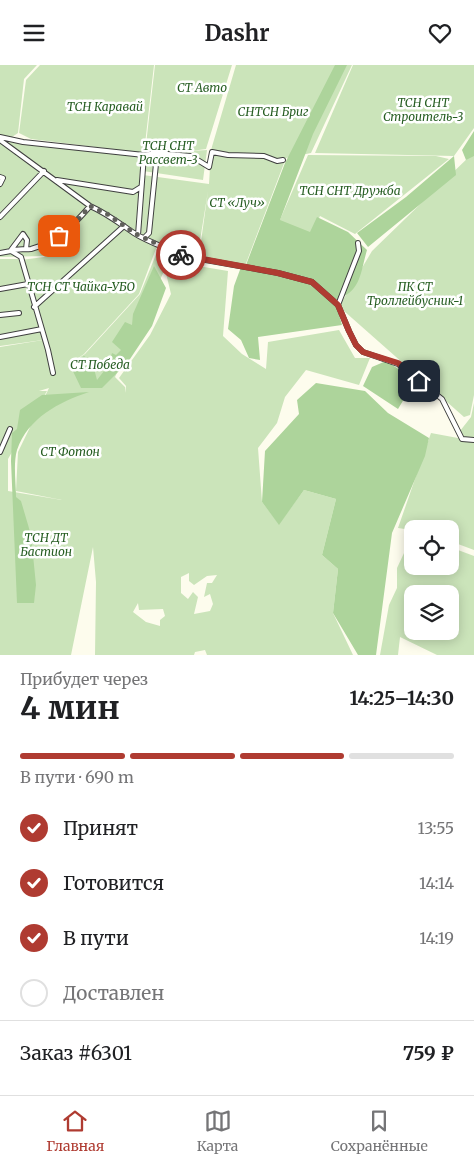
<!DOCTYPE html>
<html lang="ru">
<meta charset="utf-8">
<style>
:root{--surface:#fff;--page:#f2f2f2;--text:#202124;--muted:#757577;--line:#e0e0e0;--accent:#af3b31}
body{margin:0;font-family:Merriweather,serif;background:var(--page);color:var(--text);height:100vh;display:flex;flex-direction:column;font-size:19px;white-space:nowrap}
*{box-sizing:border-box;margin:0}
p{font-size:16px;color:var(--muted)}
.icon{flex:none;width:28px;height:28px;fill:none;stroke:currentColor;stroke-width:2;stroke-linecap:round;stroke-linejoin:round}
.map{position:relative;height:590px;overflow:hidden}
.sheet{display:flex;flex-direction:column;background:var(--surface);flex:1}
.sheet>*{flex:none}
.controls{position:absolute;left:404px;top:455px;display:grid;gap:10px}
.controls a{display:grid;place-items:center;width:55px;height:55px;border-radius:10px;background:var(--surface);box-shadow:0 2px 12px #0003;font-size:25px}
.pin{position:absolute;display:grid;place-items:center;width:42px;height:42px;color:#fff;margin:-21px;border-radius:10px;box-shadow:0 2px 8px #0006}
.courier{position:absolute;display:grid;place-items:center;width:50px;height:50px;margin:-25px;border:4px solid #af3b31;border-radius:50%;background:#fff;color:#222;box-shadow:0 1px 6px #0007}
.head em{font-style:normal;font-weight:700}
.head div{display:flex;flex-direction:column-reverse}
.head{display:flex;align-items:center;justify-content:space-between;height:85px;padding:0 20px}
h1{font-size:32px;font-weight:700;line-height:38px}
.bar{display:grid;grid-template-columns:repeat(4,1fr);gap:8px 5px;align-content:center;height:60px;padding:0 20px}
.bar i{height:6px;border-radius:4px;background:var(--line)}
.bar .selected{background:var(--accent)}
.bar p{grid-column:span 4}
.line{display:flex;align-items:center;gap:12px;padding:0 20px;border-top:1px solid var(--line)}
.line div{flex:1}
ol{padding:0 20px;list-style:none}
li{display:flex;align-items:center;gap:15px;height:55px}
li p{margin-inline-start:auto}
li .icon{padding:5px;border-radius:50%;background:var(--accent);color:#fff;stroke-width:4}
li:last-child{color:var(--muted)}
li i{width:28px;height:28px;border:2px solid var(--line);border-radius:50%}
header{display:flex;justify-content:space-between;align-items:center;height:65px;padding:0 20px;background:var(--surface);font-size:22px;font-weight:700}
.tabs{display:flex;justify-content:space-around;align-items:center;height:70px;border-top:1px solid var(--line);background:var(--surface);font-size:14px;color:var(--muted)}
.tabs a{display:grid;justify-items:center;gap:2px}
.tabs .selected{color:var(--accent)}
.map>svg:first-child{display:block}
.green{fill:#cbe4ba;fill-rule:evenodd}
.forest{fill:#add49b}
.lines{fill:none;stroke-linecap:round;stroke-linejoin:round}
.minor-casing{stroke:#3f3f3f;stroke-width:6}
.minor{stroke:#fff;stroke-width:4}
.done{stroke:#60605b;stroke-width:5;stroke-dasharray:0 9}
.route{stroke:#af3b31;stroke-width:6}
.labels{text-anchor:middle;stroke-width:5;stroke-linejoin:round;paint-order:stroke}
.park-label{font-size:12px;font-style:italic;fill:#275e23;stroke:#fff}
</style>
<header><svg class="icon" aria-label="menu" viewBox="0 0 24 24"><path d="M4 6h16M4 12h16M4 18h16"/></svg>Dashr<svg class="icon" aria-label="heart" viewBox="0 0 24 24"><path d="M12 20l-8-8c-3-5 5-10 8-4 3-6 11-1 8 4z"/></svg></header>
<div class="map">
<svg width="474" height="590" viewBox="0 0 474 590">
<rect width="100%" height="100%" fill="#fdfced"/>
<path class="green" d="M0,0H37L24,14L18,68L12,72L0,71Z
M40,0H154L144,88L31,74L19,68L26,15Z
M155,0H232L206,84L191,86L207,85L203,115L143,106Z
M236,0H352L311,88L286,93L245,201L199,191L208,126L197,194L172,187L168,196L228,206L223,271L242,289L266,304L268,277L339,265L355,293H370L359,320L306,305L285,332L277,358L258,383L262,437L279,459L304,425L336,434L322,490L338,504L333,548L353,590H207L205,585L195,587L194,590H95L96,517L93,482L71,590H0V282L43,275L0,281V194H19L24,210L21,195L44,192L90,143L135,170V166L91,140L44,191L0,192V73L141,92L136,161L143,110L209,119L211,85ZM157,181L159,182L140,229L85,289L74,296L84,289L139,229ZM165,204L171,229L150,270L119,313L126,321L125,328V322L115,312ZM49,323L18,387L16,426L62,435L8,426V394L47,326H39ZM189,508V516L194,520L207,511L217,510L212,518H207L204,532L210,529L213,539L210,546L194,549L198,532L193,527L188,534L181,528V512ZM138,538L139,545L163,544L165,551L160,555V561L146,557L133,547Z
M353,0H474V63L454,91L315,88Z
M474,87V330L470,350L464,352L344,246L340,240L372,186Z
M308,90L436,91L449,94L355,169L320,151L311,169L279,157Z
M474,338V374L463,373L460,366L471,352Z
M431,368L474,376V485L450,476V464L412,465L398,463Z
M412,471V501H450V482L474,491V590H437L400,572L398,590H380L389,540L397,523V503ZM412,529H450V566H412Z"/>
<path class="forest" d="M335,0H347L313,69L280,155L310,167L317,152L348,167L367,185C360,209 361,227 335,235L309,213L246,200L285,98Z
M474,66V91L466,95L462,85Z
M454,91L456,110L368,182L357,168L406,132Z
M154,201L166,223L152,261L128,297L102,323H81L70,300L84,291L92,296L97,315L108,301L112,288L116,290L121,285L112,277L125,257L132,260L133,249Z
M241,202L310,217L336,239L342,260L258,272L260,295L249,293L241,275L228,264L234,221Z
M386,296L411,312L407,329L398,344L363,321L372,302Z
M316,318L365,326L388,348L429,373L425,391L392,468L376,590H358L333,548L338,504L322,490L336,434L304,425L279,460L262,437L265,386L299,349L297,335Z
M89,327C59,337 28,353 17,385C13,399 16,418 16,432L21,436L31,470L36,520L34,538H17L11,396L12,368L17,364L20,345L42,330Z"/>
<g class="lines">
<defs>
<path id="minor" d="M0,72L23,77L144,90L156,88L191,91L209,102L212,87L228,90L264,91L277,96L283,95
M0,75L90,141C106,148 119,158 134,168C148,177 167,183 183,191L278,208L312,217L338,240L349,266L356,280L363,287L398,299L442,334L462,374L474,375
M0,112L3,113L0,119
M57,115L133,127L141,122
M0,152L44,106
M138,170L144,90
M144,173L149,168L157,89
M11,185L23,169L27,175L26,184
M11,186C18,183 24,185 31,184C57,177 73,161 90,141
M0,188L11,186L21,192L48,285L53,308
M0,224L28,219
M338,240L359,186L358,178
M34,242L124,161
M0,250L19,248
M0,272L42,264
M0,387L10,364"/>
</defs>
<use href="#minor" class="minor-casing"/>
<use href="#minor" class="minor"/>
</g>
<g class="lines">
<path class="done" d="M59,171L69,165L90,141L107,149L136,169L181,190"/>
<path class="route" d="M181,190L278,208L312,217L338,240L349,266L356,280L363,287L398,298L408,305L419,316"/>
</g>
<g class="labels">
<g class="park-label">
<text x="202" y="27">СТ Авто</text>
<text x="423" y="42">ТСН СНТ<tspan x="423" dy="14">Строитель-3</tspan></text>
<text x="105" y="46">ТСН Каравай</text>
<text x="273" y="51">СНТСН Бриг</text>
<text x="168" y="85">ТСН СНТ<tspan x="168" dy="14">Рассвет-3</tspan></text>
<text x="350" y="130">ТСН СНТ Дружба</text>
<text x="237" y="142">СТ «Луч»</text>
<text x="81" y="226">ТСН СТ Чайка-УБО</text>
<text x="415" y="226">ПК СТ<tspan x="415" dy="14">Троллейбусник-1</tspan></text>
<text x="100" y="304">СТ Победа</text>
<text x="70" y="391">СТ Фотон</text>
<text x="46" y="477">ТСН ДТ<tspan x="46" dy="14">Бастион</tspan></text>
</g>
</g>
</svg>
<div class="controls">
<a><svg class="icon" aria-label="locate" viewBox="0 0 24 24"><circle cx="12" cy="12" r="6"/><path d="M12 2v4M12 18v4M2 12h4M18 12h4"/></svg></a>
<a><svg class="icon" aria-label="layers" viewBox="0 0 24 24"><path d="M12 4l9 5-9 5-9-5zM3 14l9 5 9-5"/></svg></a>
</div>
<div class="pin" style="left:59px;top:171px;background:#ea580c"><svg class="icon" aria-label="bag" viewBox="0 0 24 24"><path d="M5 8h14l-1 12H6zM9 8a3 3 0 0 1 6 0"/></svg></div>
<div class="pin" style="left:419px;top:316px;background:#1f2937"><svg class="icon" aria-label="home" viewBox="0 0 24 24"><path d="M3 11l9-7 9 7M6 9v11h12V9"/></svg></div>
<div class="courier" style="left:181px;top:190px"><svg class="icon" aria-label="bike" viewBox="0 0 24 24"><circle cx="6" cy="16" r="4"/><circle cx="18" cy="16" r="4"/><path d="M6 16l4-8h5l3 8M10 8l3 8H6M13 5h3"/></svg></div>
</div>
<section class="sheet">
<div class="head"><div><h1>4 мин</h1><p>Прибудет через</p></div><em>14:25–14:30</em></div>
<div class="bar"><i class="selected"></i><i class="selected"></i><i class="selected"></i><i></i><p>В пути · 690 m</p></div>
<ol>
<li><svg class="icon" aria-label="check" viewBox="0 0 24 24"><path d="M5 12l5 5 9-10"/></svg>Принят<p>13:55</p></li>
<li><svg class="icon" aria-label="check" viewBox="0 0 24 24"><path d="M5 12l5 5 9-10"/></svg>Готовится<p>14:14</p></li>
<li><svg class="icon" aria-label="check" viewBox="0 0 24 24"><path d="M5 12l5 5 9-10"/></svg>В пути<p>14:19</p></li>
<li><i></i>Доставлен</li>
</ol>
<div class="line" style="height:65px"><div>Заказ #6301</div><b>759 ₽</b></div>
</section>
<nav class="tabs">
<a class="selected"><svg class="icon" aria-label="home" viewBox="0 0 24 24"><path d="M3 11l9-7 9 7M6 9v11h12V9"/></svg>Главная</a>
<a><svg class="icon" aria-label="map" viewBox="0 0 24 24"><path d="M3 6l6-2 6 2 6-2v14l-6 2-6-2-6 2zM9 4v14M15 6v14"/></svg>Карта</a>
<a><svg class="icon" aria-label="saved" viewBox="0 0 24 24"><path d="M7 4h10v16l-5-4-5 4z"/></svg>Сохранённые</a>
</nav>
